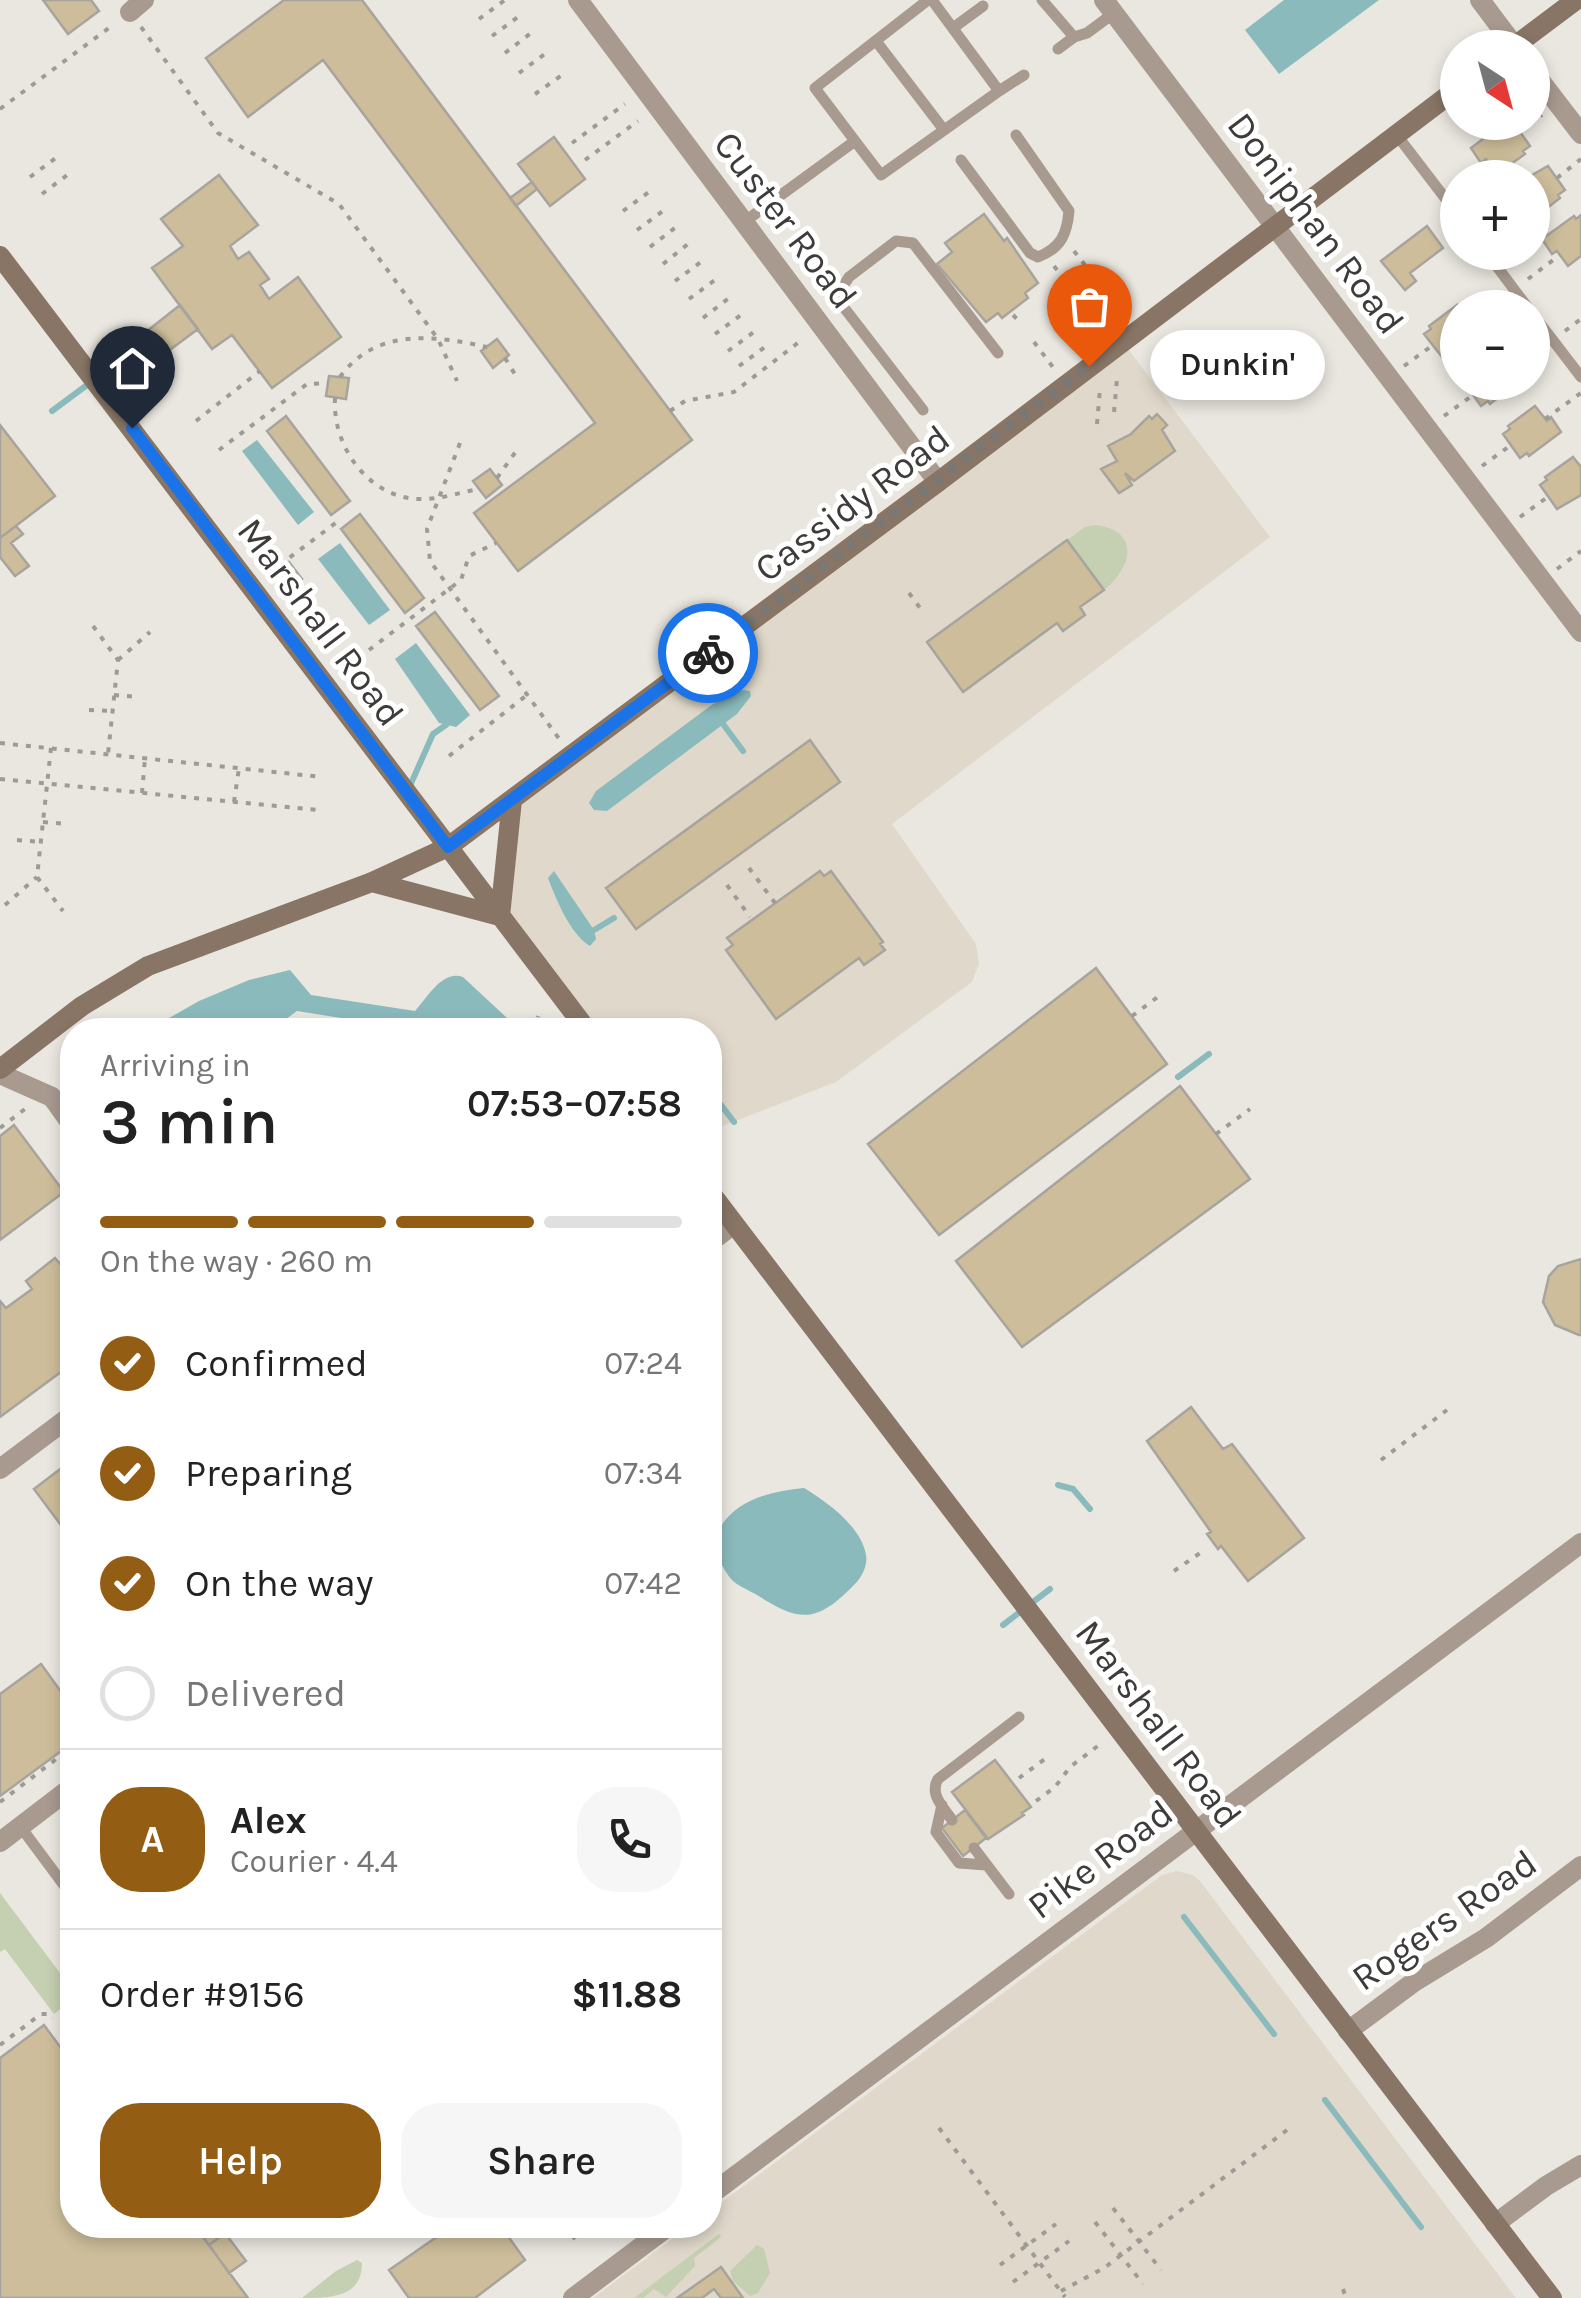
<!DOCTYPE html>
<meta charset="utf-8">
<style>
:root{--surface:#fff;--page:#f6f6f6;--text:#222;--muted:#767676;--line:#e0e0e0;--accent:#935d13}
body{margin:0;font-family:Karla,sans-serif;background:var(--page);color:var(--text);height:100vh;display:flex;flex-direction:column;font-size:38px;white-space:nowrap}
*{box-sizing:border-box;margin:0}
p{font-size:32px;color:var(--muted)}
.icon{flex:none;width:55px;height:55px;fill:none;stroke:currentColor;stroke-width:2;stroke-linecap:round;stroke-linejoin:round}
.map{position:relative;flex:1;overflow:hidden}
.side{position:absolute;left:60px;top:1018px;width:662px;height:1220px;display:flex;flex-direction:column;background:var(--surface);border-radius:40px;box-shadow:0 5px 15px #0003}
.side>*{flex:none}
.needle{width:65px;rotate:144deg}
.controls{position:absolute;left:1440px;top:30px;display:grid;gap:20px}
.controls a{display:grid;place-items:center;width:110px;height:110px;border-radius:50%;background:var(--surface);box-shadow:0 5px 15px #0003;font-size:50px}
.pin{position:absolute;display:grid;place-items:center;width:85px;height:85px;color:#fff;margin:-102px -42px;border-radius:50% 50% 50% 0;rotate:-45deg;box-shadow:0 0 10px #0007}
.pin .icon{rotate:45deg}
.courier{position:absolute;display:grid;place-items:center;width:100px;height:100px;margin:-50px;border:8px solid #1a73e8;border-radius:50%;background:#fff;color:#222;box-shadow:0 2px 12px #0007}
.bubble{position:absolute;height:70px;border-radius:35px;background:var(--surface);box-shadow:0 5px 15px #0003;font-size:32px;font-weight:600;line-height:70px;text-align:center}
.headline em{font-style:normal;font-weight:600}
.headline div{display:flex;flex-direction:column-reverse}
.headline{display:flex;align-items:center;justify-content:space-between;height:170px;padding:0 40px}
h1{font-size:65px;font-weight:600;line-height:75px}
.bar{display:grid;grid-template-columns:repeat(4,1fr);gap:15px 10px;align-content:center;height:120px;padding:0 40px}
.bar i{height:12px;border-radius:8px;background:var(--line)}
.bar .selected{background:var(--accent)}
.bar p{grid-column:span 4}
.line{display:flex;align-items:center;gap:25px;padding:0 40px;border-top:2px solid var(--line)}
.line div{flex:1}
.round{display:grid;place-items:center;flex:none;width:105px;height:105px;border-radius:40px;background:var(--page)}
ol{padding:0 40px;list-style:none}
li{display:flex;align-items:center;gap:30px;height:110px}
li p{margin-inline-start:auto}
li .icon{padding:10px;border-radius:50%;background:var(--accent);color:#fff;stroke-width:4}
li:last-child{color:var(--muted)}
li i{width:55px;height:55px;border:5px solid var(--line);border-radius:50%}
.action{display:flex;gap:20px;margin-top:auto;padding:20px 40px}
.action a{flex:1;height:115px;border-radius:40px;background:var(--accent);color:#fff;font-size:40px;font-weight:600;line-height:115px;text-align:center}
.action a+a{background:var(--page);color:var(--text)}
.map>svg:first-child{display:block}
.built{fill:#e0d9cb}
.green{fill:#c5cfb1}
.water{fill:#8bbabc}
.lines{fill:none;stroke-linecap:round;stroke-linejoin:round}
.stream{stroke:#8bbabc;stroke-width:6}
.building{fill:#cdbd9a;stroke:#a7a49e;stroke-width:2.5}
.path{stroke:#9e9b96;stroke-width:4;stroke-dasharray:5 8;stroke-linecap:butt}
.lane{stroke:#a89a8f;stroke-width:11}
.street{stroke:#a89a8f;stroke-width:20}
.secondary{stroke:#887565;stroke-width:20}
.done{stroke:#7a7874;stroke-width:10;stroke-dasharray:0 18}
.route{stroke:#1a73e8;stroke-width:12}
.labels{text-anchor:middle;stroke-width:10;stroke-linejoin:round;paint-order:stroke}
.street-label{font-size:38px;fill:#3e3c3a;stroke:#fff}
</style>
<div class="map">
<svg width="1581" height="2298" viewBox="0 0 1581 2298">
<rect width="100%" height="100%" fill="#eae7e0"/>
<path class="built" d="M1122,341L1270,537L892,824L976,944L979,964L972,982L836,1082L710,1131V1030H587L500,916L512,800Z
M1177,1871L1193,1875L1200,1881L1516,2298H593L691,2225H710V2211L1162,1875Z"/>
<path class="green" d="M1096,525C1141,531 1132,568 1104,590L1067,540L1085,527Z
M0,1893L72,1989V2000L54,2014L5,1949L0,1952Z
M719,2234L721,2237L694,2258L695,2266L666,2297L654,2289L643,2298H634Z
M757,2245L764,2249L770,2273L758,2293L750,2296L733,2281L730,2271Z
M357,2260L362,2263C362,2298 330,2298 302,2298L336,2271Z"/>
<path class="water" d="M1284,0H1379L1279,74L1245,30Z
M257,440L314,512L298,525L242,451Z
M340,543L390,610L369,625L318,559Z
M416,643L470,715L456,727L439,723L395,659Z
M743,690L750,691L751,696L737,714L607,811L594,810L589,803L596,791L713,704Z
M554,871L594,930L596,939L590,946C570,934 556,899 548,878Z
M290,970L311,995L415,1011C428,997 442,970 463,977L507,1018L511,1030H417L297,1011L271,1030H148L199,1001L249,980Z
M804,1488C827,1502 861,1526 866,1555C868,1568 860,1580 851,1588C815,1624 798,1621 757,1595C749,1590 737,1586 731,1579C723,1570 718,1555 713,1545C724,1503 764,1492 804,1488Z"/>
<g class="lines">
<path class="stream" d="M52,411L91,382
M723,724L743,751
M409,788L433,734L446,725
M594,930L614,918
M1178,1077L1209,1054
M718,1101L734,1122
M1058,1485L1073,1489L1090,1509
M1003,1625L1050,1589
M1184,1917L1274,2034
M1325,2100L1421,2227"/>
</g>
<path class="building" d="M43,0H91L99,11L68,34Z
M284,0H362L692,440L518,571L474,513L595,423L323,60L248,117L245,113L206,58Z
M1513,122L1530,146L1523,151L1525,154L1497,174L1486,159L1481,163L1471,148L1503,124L1506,127Z
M554,137L585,179L550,206L518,164Z
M1548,166L1565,190L1558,195L1560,198L1533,219L1532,178H1527Z
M219,175L258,225L230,246L238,259L249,252L269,279L260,285L269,299L298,277L341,337L272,388L232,335L212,349L152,268L183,246L161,219Z
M532,182L537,189L516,206L510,198Z
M984,214L1004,241L1007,238L1038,283L1025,293L1028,298L1002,318L998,313L986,322L937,264L952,252L945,243Z
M1581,215V256L1568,266L1557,251L1552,254L1542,239L1574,216L1576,219Z
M1427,226L1443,248L1410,273L1416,281L1405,290L1381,261Z
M180,305L198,329L159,358L142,335Z
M1457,305L1458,350L1442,357L1424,334L1431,329L1429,326Z
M497,339L509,355L493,368L481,351Z
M329,376L349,378L346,399L326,396Z
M1464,382H1518L1490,404L1488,401L1481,406Z
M1535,406L1547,421L1551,417L1561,432L1529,456L1527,453L1520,458L1503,434L1510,429L1508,426Z
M1157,414L1167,425L1162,430L1175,451L1134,481L1125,473L1132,485L1119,493L1101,469L1117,461L1108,446L1131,434L1149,416L1152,419Z
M286,416L350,501L331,515L267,431Z
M0,425L55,496L0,538Z
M1573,457L1581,467V495L1557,509L1540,485L1547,480L1545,477Z
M490,469L502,485L486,498L473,481Z
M360,514L424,598L405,613L341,529Z
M16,526L23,534L11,543L29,566L15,576L0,557V538Z
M1067,540L1104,590L1080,607L1085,615L1063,631L1057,623L963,692L927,642Z
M289,562L302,579L292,587L279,569Z
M435,612L499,696L480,710L416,626Z
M810,740L840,782L636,929L606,888Z
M820,871L824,876L831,871L883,942L880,944L885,950L864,965L859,958L776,1019L726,950L733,945L727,938Z
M1096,968L1167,1064L939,1235L868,1144Z
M1180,1086L1250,1179L1022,1347L956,1261Z
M14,1125L64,1192L0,1240V1136Z
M55,1258L62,1266L72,1258V1376L65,1369L0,1417V1301L6,1308L32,1289L26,1281Z
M1581,1259V1335H1579L1555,1325L1543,1302L1549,1276L1558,1266Z
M1191,1407L1223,1449L1232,1444L1304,1538L1248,1581L1221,1546L1218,1549L1207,1534L1211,1532L1147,1441Z
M72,1460V1540L34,1489Z
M41,1664L72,1707V1743L0,1796V1694Z
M995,1760L1031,1807L1022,1813L1024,1815L988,1839L952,1792Z
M965,1810L986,1838L963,1856L942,1828Z
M44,2025L72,2063V2225H194L248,2298H0V2058Z
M194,2225H216L223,2235L209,2245Z
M454,2225H500L525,2260L475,2298H409L389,2270Z
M225,2233L246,2261L229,2273L209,2245Z
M721,2267L743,2298H721L714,2289L702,2298H677Z"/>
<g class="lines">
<path class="path" d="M479,19L505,0
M141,27L218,133L339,204L438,339L457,381
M492,36L518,17
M505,53L531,33
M519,73L546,53
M535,94L562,75
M0,109L113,25
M1520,132L1542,115
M572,143L625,104
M585,160L638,121
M30,177L57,157
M1463,178L1487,161
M1557,178L1581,159
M42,194L70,173
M623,211L649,192
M637,230L663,211
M650,247L676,227
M1074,251L1096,279
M663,264L688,244
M1054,266L1076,294
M1528,279L1560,255
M675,281L701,262
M689,299L715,280
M1482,308L1500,294
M1013,315L1017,319
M703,318L729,298
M1565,331L1581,319
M715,334L741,315
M1034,342L1055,370
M728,351L754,332
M505,358L516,376
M739,366L765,347
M1404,366L1433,345
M340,377C375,328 434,335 487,347
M335,398C332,447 370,501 424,499C442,499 461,492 479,489
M670,411L685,401L734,392L803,339
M1114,412L1117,379
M1444,416L1473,395
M1545,419L1581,393
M196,421L260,371
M1097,424L1100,389
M460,443L427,529L430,561L560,740
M219,450L307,384L328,383
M1482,466L1511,445
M497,478L519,447
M1520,517L1549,496
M1557,569L1581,551
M269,573L337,522
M909,593L920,608
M93,626L118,660L108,754
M369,650L461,580L469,556L496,543
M118,660L150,632
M114,695L139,697
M89,710L113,711
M0,743L322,777
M51,748L37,877L63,911
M449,756L527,695
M0,779L318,810
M142,793L145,758
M234,802L239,768
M43,822L68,824
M17,840L41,842
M749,868L775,903
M727,885L750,917
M5,905L37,877
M1132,1016L1163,993
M535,1030L538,1016
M0,1128L25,1109
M1216,1134L1250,1109
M1381,1460L1447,1410
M1174,1571L1206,1549
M1019,1778L1049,1756
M1036,1801L1055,1787L1070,1767L1103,1742
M0,1802L72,1747
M0,2045L41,2014H49L53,2018
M939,2128L1065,2297
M1113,2208L1161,2270
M1095,2222L1143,2284
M564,2225L578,2243
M596,2225L598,2228
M1000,2265L1056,2224
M1013,2282L1069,2241
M1343,2289L1346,2298
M1061,2291L1104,2268L1287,2130"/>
<path class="lane" d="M1042,0L1074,37L1087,33L1114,13
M953,28L983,6
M876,41L944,130
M1058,49L1074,37
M999,91L1024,75
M1396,134L1458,215
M855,141L815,88L928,0
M961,160L1030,253L1038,257C1061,248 1067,234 1069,211L1016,135
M744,222L855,141L881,175L999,91L932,0
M1486,252L1528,308
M1532,313L1581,377
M923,410L842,305L839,292L849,277L896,241L913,243L998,353
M942,1805L936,1832L959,1863L986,1865
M952,1820C943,1807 929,1794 938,1779L1019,1717
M20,1826L72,1896
M974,1848L1009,1894
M321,2225L329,2227"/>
<path class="street" d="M578,0L938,482
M1104,0L1581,632
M1480,0L1516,48
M130,12L144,0
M1532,70L1581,134
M0,1074L52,1097L72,1125
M710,1242L734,1224
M0,1469L72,1415
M0,1842L72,1787
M1348,2031L1414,1982L1486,1938L1581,1866
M710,2195L1581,1543
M1495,2224L1546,2186L1581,2165
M573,2298L670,2225"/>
<path class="secondary" d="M1512,48L1576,0
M0,256L587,1030
M372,882L500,916
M500,916L512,800
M0,1069L82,1006L148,966L372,882L448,847L938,482L1458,88
M710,1192L1552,2298"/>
</g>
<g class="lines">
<path class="done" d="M708,653L1089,366"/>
<path class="route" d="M132,428L448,847L708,653"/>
</g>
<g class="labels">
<g class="street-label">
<text transform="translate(786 220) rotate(53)" y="13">Custer Road</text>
<text transform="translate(1316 223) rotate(53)" y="13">Doniphan Road</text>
<text transform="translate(852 503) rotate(-37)" y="13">Cassidy Road</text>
<text transform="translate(321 622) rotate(53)" y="13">Marshall Road</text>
<text transform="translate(1159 1724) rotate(53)" y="13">Marshall Road</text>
<text transform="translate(1100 1859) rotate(-37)" y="13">Pike Road</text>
<text transform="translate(1444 1920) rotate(-35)" y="13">Rogers Road</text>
</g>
</g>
</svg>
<div class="controls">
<a><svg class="needle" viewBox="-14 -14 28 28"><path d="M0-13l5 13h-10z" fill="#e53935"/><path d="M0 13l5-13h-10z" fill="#767676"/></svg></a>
<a>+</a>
<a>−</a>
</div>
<div class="pin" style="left:1089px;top:366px;background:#ea580c"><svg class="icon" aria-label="bag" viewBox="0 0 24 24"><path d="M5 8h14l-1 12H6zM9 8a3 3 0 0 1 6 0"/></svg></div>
<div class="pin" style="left:132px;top:428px;background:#1f2937"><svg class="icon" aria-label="home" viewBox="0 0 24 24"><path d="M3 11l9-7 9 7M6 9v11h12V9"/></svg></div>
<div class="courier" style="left:708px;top:653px"><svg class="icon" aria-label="bike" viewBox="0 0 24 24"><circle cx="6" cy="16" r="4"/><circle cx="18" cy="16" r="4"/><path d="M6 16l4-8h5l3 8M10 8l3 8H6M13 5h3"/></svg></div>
<div class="bubble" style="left:1150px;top:330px;width:175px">Dunkin'</div>
<section class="side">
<div class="headline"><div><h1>3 min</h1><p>Arriving in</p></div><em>07:53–07:58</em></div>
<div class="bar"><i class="selected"></i><i class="selected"></i><i class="selected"></i><i></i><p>On the way · 260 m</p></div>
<ol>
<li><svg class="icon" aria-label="check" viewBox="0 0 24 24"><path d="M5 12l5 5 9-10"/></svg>Confirmed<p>07:24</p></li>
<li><svg class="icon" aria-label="check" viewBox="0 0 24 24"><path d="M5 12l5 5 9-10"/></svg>Preparing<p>07:34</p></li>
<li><svg class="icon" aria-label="check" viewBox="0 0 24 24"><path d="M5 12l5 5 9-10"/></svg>On the way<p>07:42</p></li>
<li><i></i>Delivered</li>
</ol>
<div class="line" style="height:180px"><b class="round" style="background:var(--accent);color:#fff">A</b><div><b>Alex</b><p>Courier · 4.4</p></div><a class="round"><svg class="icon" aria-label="phone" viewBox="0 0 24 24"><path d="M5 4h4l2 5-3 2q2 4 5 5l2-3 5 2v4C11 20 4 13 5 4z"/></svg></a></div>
<div class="line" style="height:130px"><div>Order #9156</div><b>$11.88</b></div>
<div class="action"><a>Help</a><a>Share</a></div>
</section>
</div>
